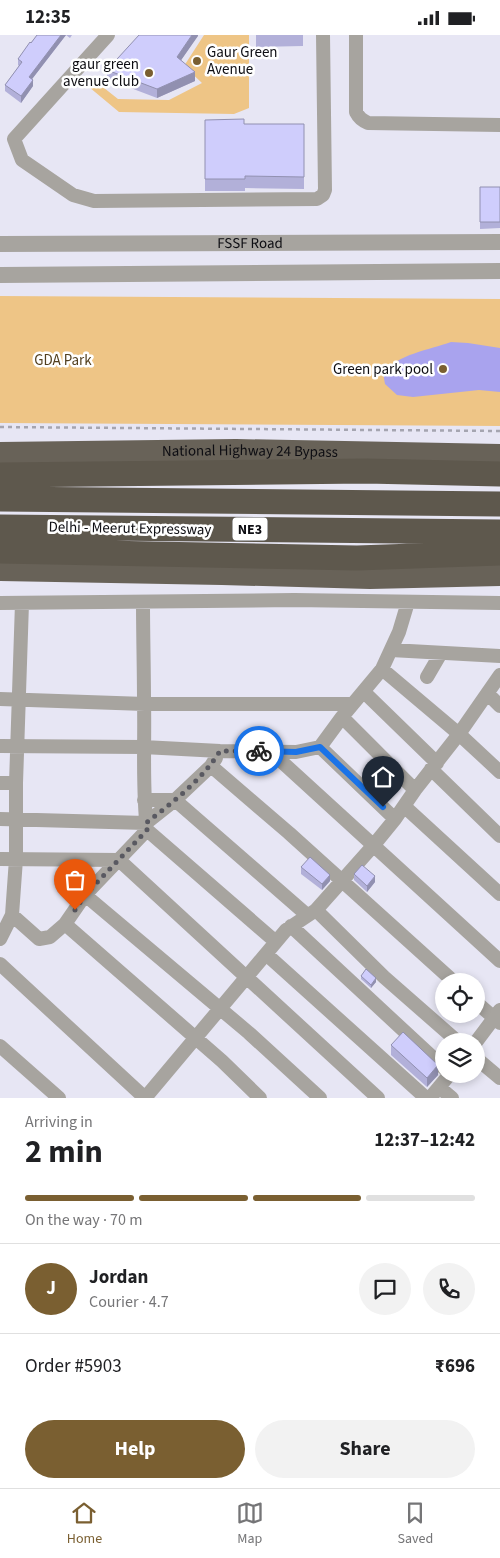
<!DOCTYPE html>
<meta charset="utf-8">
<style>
:root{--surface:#fff;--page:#f2f2f2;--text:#202124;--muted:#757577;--line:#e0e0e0;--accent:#7a5f31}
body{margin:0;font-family:"Source Sans 3",sans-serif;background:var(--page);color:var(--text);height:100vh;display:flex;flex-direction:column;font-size:19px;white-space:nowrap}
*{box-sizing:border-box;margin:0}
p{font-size:16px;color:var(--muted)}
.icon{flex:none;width:28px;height:28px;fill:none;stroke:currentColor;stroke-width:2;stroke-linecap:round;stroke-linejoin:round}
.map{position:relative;height:1063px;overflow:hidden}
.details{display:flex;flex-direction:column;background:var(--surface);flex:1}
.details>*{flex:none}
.controls{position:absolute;left:435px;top:938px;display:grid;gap:10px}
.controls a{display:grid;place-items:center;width:50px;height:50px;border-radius:50%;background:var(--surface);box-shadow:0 2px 8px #0003;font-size:25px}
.pin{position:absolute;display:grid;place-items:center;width:42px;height:42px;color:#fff;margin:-51px -21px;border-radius:50% 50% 50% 0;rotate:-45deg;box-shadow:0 0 5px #0007}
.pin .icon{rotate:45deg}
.courier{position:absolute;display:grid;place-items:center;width:50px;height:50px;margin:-25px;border:4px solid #1a73e8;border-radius:50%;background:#fff;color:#222;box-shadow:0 1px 6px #0007}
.headline em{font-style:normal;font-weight:700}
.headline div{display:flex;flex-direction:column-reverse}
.headline{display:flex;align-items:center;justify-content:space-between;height:85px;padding:0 25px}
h1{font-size:32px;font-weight:700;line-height:38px}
.bar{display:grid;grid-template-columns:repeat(4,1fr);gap:8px 5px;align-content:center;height:60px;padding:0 25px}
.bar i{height:6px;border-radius:4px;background:var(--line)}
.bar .active{background:var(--accent)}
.bar p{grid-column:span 4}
.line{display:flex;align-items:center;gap:12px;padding:0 25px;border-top:1px solid var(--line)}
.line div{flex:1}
.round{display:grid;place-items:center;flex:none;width:52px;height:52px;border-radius:26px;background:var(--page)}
.button{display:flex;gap:10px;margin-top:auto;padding:10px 25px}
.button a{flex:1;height:58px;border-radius:30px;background:var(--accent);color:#fff;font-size:20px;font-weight:700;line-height:58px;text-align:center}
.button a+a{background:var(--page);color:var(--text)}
.status{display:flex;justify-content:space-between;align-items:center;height:35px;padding:0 25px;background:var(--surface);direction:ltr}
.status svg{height:14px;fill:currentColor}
.dock{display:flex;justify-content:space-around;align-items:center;height:70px;border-top:1px solid var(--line);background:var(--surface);font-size:14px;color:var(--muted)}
.dock a{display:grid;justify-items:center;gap:2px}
.dock .active{color:var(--accent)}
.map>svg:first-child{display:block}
.green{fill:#eec586}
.water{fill:#a9a3ee}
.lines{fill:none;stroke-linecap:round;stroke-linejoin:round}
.path{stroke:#a5a5b0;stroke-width:2.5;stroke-dasharray:4 4;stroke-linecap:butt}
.minor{stroke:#a7a49f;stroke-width:14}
.tertiary{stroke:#a7a49f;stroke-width:16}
.trunk{stroke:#686258;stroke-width:22}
.motorway{stroke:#5e584d;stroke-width:25}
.wall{fill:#b2b0d9}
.shaded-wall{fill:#9190b0}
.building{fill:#cfcdfc;stroke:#9190b0}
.done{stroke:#595961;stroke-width:5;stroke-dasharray:0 9}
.route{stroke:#1a73e8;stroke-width:6}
.poi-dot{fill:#7a5f31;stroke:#fff;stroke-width:2}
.labels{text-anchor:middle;stroke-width:5;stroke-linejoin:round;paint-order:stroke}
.shield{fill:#fff;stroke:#565659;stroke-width:1}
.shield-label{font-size:14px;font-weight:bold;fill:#0d0d12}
.poi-label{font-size:15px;fill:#0d0d12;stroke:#fff;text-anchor:end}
.street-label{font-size:15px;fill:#0d0d12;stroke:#fff}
.park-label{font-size:15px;fill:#523f1e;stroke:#fff}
</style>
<div class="status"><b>12:35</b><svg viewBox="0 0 49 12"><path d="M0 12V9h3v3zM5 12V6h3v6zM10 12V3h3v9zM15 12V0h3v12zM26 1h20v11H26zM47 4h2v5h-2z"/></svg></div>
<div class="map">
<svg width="500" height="1063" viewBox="0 0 500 1063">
<rect width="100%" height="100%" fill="#e7e6f4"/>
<path class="green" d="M204,0H249V73L234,79L119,77L89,52L94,45L118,64L169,65L202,48L184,31Z
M0,261L500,264V391L0,388Z"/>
<path class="water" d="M451,307L468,308L500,313V357L479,355L413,362L397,360L385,349L383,338C398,319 429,315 451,307Z"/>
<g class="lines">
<path class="path" d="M0,392L500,396"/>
<path class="minor" d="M108,0L14,104L22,125L73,160L94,166L317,164L323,160L325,155L323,0
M356,0V77C359,83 362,85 368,88L500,90
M143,567C143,600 144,634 144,667C145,710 142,752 147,795L276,907
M0,568L294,565L500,568
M391,615L500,621
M382,634L459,699L500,737
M427,642L441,618
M364,657L437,728
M488,659L500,671
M0,664L145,669H352
M342,682L415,755
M0,711L143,712L220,716L296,717L320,712L342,682L382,634L399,597L408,567
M320,712L395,784
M270,716L500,926
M211,731L289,798L453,946
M431,734L500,801
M0,748H16
M144,765H175L211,731L216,723
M404,771L500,859
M0,784L146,788L175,765L307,880
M147,795L85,860L65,889L222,1026L260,1063
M0,824L119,825L378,1063
M85,860L249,998L320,1063
M316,875L384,942L457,1006
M12,880L39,904L50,902L65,889
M291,891L444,1033
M0,904L12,880L16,824V748L22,568
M266,919L426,1063
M0,929L145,1063
M476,967L500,988
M476,1007L500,975
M0,1011L59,1063
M476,1023L500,1043
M439,1052L452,1063
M145,1063L286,895L316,875L373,811L395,784L415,755L459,699L500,640
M430,1063L450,1039"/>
<g class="tertiary">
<path id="s1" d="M0,209L500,207"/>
<path d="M0,240L500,236"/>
</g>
<g class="trunk">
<path id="s2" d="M0,418L236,415L500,420"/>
<path d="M0,535L222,539L370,543L500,540"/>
</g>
<path class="motorway" d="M0,440L366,436L500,439
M0,464L500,469
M0,492L500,497
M0,516L357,523L500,518"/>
</g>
<path class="wall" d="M37,0H72L70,3L66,0L32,44L33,51L21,68L5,56V50L19,31L18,30V24Z
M198,0L181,25L195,46L157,63L107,44V35Z
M256,0H303V11L256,12Z
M205,85L244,89H304V154L245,153V156H205Z
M480,152H500V193L480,194Z
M301,832L330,846L322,855L301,839Z
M354,839L375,847L367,857L354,845Z
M361,941L376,947L371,953L361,944Z
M391,1010L438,1040L427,1052L391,1020Z"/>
<path class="shaded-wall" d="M61,0H66L29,48V42Z
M192,0H198V1L177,31V22Z
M195,37V46L157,63V54Z
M33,45V51L21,68V61Z
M330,840V846L322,855V849Z
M375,841V847L367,857V851Z
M376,943V947L371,953V950Z
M438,1030V1040L427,1052V1043Z"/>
<path class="building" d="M37,0H61L29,42L33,45L21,61L5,50L22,27L18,24L30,7L31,8Z
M139,0H192L177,22L195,37L157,54L107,35Z
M244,84V89H304V142L245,141V144H205V85Z
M480,152H500V187H480Z
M310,822L330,840L322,849L301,832Z
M362,830L375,841L367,851L354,839Z
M366,934L376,943L371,950L361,941Z
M403,997L438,1030L427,1043L391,1010Z"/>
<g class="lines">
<path class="done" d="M75,875L85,860L147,795L146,788C173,767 202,745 220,716H259"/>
<path class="route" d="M259,716L296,717L320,712L383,772"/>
</g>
<g class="poi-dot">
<circle cx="197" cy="26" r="5"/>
<circle cx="149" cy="38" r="5"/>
<circle cx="443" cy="334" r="5"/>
</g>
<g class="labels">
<rect class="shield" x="232.5" y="482.5" width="35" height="23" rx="4"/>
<g class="shield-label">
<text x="250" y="499">NE3</text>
</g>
<g class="poi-label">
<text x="207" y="22" text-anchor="start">Gaur Green<tspan x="207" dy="17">Avenue</tspan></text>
<text x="139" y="34">gaur green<tspan x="139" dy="17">avenue club</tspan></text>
<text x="433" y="339">Green park pool</text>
</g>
<g class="street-label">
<text dy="5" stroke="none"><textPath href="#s1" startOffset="250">FSSF Road</textPath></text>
<text dy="5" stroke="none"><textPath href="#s2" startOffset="250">National Highway 24 Bypass</textPath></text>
<text transform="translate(130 493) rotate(1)" y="5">Delhi - Meerut Expressway</text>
</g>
<g class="park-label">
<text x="63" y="330">GDA Park</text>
</g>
</g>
</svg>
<div class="controls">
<a><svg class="icon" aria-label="locate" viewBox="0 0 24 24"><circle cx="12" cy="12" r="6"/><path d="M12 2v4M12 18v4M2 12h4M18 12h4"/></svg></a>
<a><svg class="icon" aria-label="layers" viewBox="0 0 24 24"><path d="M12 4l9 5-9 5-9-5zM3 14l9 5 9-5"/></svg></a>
</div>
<div class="pin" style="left:75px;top:875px;background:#ea580c"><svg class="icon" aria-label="bag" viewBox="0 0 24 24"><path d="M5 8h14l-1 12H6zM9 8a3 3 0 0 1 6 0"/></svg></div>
<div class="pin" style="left:383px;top:772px;background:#1f2937"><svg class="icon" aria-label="home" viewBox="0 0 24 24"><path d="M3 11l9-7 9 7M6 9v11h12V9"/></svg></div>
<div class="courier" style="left:259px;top:716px"><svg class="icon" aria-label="bike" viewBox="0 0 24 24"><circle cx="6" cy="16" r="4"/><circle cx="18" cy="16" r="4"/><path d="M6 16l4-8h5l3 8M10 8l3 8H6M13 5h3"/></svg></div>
</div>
<section class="details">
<div class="headline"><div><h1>2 min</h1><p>Arriving in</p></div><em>12:37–12:42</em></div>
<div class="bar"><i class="active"></i><i class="active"></i><i class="active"></i><i></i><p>On the way · 70 m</p></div>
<div class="line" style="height:90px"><b class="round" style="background:var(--accent);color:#fff">J</b><div><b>Jordan</b><p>Courier · 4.7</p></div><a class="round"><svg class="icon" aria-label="chat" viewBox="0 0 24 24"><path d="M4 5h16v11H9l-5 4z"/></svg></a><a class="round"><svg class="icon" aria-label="phone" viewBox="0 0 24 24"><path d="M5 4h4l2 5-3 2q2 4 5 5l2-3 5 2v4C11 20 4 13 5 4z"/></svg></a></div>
<div class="line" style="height:65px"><div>Order #5903</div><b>₹696</b></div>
<div class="button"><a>Help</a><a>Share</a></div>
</section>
<nav class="dock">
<a class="active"><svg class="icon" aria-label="home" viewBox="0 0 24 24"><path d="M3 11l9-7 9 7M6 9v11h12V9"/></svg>Home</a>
<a><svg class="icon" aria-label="map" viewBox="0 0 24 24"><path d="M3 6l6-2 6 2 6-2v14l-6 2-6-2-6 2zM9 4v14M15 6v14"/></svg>Map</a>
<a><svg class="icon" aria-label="saved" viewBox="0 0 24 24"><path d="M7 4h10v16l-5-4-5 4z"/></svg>Saved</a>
</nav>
